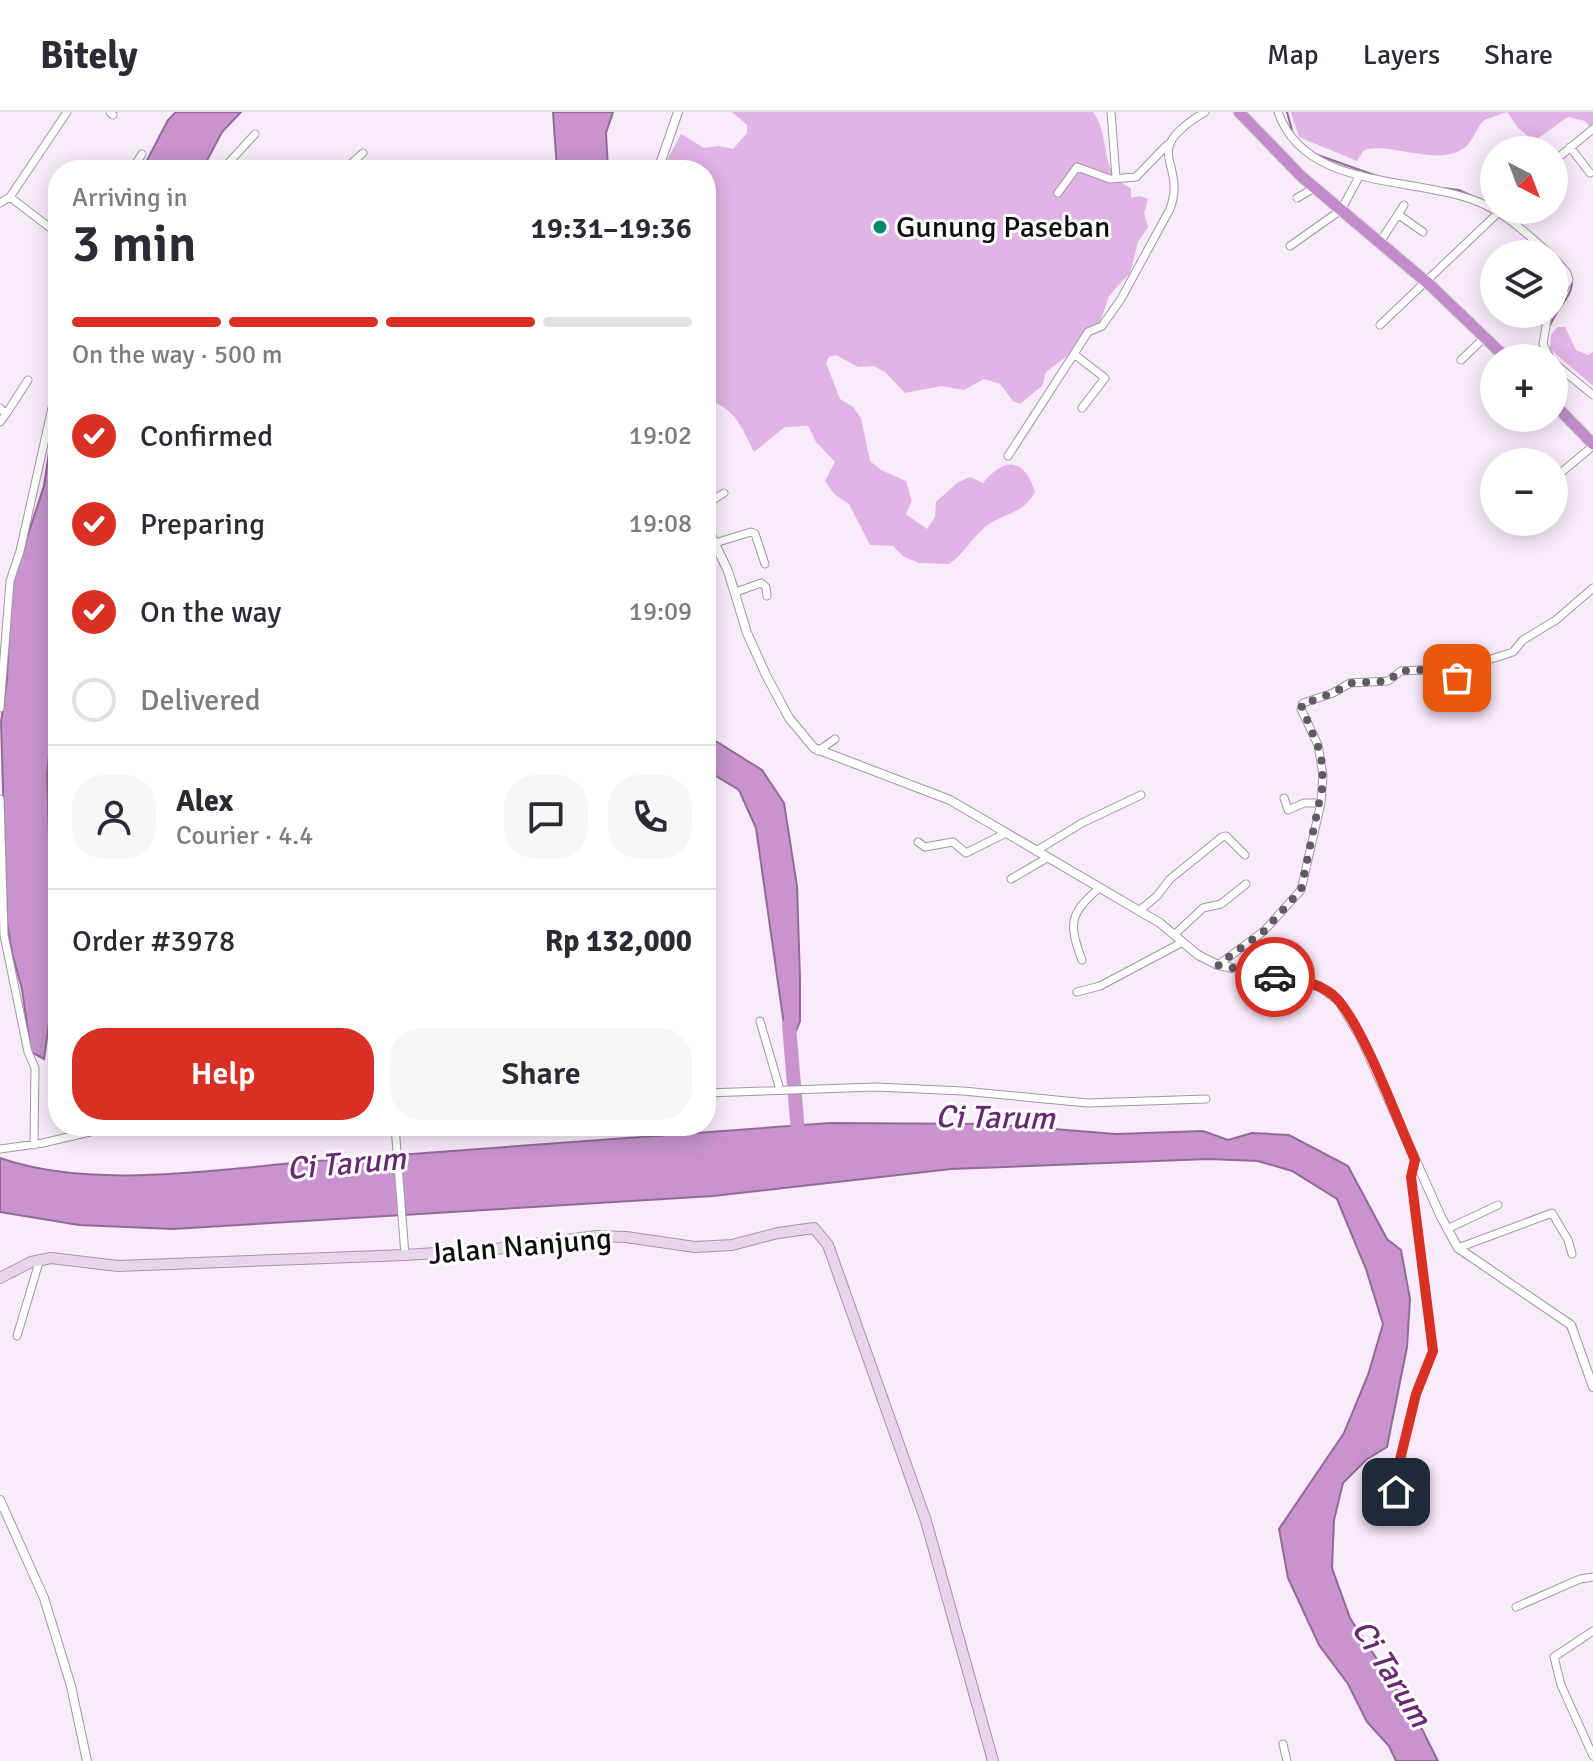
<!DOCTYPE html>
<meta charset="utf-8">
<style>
:root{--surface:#fff;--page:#f7f7f7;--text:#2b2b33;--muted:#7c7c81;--line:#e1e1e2;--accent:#d93025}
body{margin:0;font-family:Signika,sans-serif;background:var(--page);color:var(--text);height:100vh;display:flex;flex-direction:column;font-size:30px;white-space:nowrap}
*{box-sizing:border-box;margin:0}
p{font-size:26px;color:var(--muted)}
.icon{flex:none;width:44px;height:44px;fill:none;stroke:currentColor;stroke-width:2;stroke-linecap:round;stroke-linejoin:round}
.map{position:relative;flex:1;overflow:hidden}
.panel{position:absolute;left:48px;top:48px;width:668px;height:976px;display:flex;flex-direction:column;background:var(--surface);border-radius:32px;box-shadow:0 4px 20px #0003}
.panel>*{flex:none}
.needle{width:52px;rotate:138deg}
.buttons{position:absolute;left:1480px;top:24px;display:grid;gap:16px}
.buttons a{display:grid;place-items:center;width:88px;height:88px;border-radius:50%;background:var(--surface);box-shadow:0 4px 20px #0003;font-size:40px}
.pin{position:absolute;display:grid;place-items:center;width:68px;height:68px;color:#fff;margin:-34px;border-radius:16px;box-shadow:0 4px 12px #0006}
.courier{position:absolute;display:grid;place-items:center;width:80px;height:80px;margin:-40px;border:6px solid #d93025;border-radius:50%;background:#fff;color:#222;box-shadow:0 2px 10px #0007}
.overview em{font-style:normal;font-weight:600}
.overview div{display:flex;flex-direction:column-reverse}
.overview{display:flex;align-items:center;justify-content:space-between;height:136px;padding:0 24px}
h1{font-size:52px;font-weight:600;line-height:60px}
.bar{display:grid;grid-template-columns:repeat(4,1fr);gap:12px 8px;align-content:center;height:96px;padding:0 24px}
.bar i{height:10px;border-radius:6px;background:var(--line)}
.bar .on{background:var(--accent)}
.bar p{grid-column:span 4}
.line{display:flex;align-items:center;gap:20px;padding:0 24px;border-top:2px solid var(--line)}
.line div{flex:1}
.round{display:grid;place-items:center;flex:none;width:84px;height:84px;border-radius:32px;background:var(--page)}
ol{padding:0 24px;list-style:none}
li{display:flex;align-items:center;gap:24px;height:88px}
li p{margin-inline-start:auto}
li .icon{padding:8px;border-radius:50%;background:var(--accent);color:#fff;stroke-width:4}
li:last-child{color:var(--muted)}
li i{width:44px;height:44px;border:4px solid var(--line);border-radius:50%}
.primary-button{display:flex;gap:16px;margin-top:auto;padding:16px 24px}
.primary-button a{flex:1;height:92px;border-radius:32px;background:var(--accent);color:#fff;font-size:32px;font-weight:600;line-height:92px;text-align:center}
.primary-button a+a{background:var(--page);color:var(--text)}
header{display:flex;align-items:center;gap:48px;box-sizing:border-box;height:112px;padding:0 40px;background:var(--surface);border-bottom:2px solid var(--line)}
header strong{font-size:38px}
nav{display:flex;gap:44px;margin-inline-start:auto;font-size:28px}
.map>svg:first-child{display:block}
.green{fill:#e0b4e5}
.water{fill:#c893cf;stroke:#916a96;stroke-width:2}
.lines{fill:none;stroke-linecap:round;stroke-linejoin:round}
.stream{stroke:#916a96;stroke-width:2}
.river{stroke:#c893cf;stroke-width:14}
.minor-casing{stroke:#a295a4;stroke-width:9}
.tertiary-casing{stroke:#a295a4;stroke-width:10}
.secondary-casing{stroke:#a295a4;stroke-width:12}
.trunk-casing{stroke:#d9d8d9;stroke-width:13}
.minor{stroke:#fff;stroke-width:7}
.tertiary{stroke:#fff;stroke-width:8}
.secondary{stroke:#e8d4eb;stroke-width:10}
.trunk{stroke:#c28cca;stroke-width:11}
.done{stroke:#625a63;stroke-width:8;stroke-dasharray:0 14.4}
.route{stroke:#d93025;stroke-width:10}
.poi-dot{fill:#05896e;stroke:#fdfdfd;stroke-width:3}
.labels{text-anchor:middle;stroke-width:6;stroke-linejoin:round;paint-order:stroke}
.poi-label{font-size:30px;fill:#100c11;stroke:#fdfdfd;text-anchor:start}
.street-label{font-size:30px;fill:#100c11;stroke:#fdfdfd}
.water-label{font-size:32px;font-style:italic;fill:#682972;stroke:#fdfdfd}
</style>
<header>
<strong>Bitely</strong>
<nav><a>Map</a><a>Layers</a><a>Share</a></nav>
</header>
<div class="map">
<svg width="1593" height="1649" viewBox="0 0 1593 1649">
<rect width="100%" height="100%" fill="#f9ebfb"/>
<path class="green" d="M732,0H1093C1112,25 1097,61 1131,76V86L1140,84L1148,87L1144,101L1148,115L1138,130L1130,161L1109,184L1100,210L1085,219L1071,241L1046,260L1042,274L1020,292L1013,289L1000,272L984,267L964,278L941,274L905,281L885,260L874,254L858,255L836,243L829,245L826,251L840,287L852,294L861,306L870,349L881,358L906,369L912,389L906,402L927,417L935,405L936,390L957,371L970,365L983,371C1005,344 1024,346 1035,380C1022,404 1003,400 984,416C971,427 964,442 949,452L919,451L904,445L893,434L870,433L849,392L834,382L825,369L835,350L816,330L808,314L785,315L754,340C741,314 736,297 706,287V58H674L666,50L681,22L704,36L718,34L733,37L747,21V13Z
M1291,0H1507L1484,8C1477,15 1475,23 1470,30C1447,60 1392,29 1364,38L1357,49L1299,25Z
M1507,0H1593V18L1585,9L1568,5L1534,29L1518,16Z
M1557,215H1565L1576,238L1588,243L1593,240V274L1550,237L1551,223Z"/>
<path class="water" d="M176,0H241L222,20L202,58H142L168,8Z
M553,0H613L606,21L608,58H557Z
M58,281V555L47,663L54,876L44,947L31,940L22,877L12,841L7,809L1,610L7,568L9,501L14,465L44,374Z
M706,623L762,658L784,691L797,774L800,867V909L792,929L786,927L756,716L739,678L706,658Z
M830,1011L990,1012L1116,1022L1203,1019L1228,1028L1252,1021L1289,1023L1348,1054L1387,1127L1401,1138L1410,1187L1407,1235L1387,1335L1366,1348L1343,1371L1334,1408L1332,1456L1350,1506L1420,1613L1438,1649H1396L1389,1634L1367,1610L1348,1572L1319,1533L1288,1466L1279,1417L1344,1321L1368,1263L1383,1212L1366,1157L1337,1087L1292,1059L1258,1049L1208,1047L951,1057L713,1084L173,1117L79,1113L0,1100V1046C97,1080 228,1055 330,1048C497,1036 664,1024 830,1011Z"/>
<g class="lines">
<path class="stream" d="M1287,0L1293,22
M1315,42L1377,64
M1442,76L1459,78L1494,94
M1507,102L1540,129
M1550,213C1563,185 1587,175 1559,147"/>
<path class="river" d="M789,913L799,1032"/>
<defs>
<path id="minor" d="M110,0L113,3
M1111,0L1116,65
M1278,0C1306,80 1416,63 1481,91C1508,103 1528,123 1550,142
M1570,35L1590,61
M1554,49L1593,17
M376,56L378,58
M132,58L142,42
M222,58L255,22
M344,58L363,41
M1058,81L1077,55L1110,67L1136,65L1167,33
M1297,86L1314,76
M0,91L10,85
M1399,103L1423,120
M58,122L10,85L67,0
M1380,130L1404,93
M1290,134L1341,98L1360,63
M1554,146L1567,161L1569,168L1554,193
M1548,202L1543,232L1550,246
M1380,213L1500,99
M1461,248L1485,225
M1554,251L1593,283
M0,296L6,302L0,310
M1082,296L1105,266L1074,242L1088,220L1102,214L1121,187L1170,97C1188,48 1137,41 1205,0
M6,302L28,268
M1008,344L1074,242
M1557,364L1593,334
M706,392L724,381
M715,431L751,420L755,422L765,452
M736,480L761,471L766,475L767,484
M0,596L10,469L20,439L58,269
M818,639L835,627
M1284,686L1288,698L1304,691H1321
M0,687L4,823L28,940L35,956L34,1033
M918,730L925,735L953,730L966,741L1006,721
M1036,739L1082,711L1141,683
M1011,767L1047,746
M1139,799L1157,784L1170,767L1222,725L1226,724L1245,743
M1174,823L1203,796L1221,792L1246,772
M1082,848C1068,811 1070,802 1098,777
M1218,853L1264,819L1301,778L1321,691L1323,663L1318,633L1301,597L1303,591L1333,581L1350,571L1388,569L1401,559L1420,558L1464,564L1485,549L1513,540L1523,528L1556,508L1593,476
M1077,880L1100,874L1181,831
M760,909L780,978
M706,981L875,975L963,979L1087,991L1206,987
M395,1014L405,1143
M0,1037L43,1031L115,1014
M1447,1117L1498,1093
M1458,1136L1552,1101L1568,1128L1572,1142
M17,1224L40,1147
M1396,1380L1398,1356L1416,1282L1433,1239L1411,1065L1415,1048
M1516,1495L1580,1467L1593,1465
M1593,1519L1554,1545L1561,1573L1593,1644
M1283,1632L1287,1649"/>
<path id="tertiary" d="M658,58L678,0
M706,413L728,459L747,521L766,563L789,606L814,636L950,688L1160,811L1198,843L1218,853L1319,874L1339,889L1361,926L1441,1105L1458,1136L1571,1213L1593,1275
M0,1388L44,1486L71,1574L87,1649"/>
<path id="secondary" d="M0,1166L31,1150L51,1146L118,1154L405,1143L495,1137L597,1124L626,1125L695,1135L732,1133L778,1121L814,1116L828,1133L926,1409L993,1649"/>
<path id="trunk" d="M1239,0L1302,65L1430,173L1506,246
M1554,292L1593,332"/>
</defs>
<use href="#minor" class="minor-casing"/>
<use href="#tertiary" class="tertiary-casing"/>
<use href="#secondary" class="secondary-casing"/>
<use href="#trunk" class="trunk-casing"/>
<use href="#minor" class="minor"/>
<use href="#tertiary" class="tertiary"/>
<use href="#secondary" class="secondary"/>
<use href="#trunk" class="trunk"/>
</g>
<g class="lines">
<path class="done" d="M1275,865L1218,853L1264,819L1301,778L1323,672L1321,642L1301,593L1333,581L1350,571L1388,569L1401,559L1420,558L1457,566"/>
<path class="route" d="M1275,865C1295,867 1317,870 1333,883C1361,907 1398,1010 1415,1048L1411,1065L1433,1239L1416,1282L1398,1356L1396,1380"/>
</g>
<circle class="poi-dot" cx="880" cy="115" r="8"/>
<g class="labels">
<g class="poi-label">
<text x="896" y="125">Gunung Paseban</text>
</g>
<g class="street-label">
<text transform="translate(520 1134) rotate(-5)" y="10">Jalan Nanjung</text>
</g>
<g class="water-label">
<text transform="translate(995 1005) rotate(1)" y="11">Ci Tarum</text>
<text transform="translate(346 1051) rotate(-5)" y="11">Ci Tarum</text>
<text transform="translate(1392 1561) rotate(58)" y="11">Ci Tarum</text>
</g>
</g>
</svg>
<div class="buttons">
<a><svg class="needle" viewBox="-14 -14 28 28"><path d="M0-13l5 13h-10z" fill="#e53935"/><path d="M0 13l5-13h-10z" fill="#7c7c81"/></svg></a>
<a><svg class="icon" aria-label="layers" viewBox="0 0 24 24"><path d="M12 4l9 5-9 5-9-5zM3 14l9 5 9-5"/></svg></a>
<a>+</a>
<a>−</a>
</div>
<div class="pin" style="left:1457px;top:566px;background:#ea580c"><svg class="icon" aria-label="bag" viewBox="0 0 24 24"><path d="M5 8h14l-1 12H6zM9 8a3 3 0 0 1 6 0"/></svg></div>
<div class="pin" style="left:1396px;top:1380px;background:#1f2937"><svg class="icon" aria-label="home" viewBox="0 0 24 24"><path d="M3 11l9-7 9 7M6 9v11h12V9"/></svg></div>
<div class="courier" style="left:1275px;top:865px"><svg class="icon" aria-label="car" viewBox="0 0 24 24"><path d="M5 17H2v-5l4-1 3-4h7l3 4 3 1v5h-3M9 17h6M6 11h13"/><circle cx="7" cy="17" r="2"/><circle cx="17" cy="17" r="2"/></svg></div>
<section class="panel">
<div class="overview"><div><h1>3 min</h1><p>Arriving in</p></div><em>19:31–19:36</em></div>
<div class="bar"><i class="on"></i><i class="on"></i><i class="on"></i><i></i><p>On the way · 500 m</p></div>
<ol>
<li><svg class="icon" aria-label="check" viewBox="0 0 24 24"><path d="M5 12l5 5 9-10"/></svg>Confirmed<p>19:02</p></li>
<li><svg class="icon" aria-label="check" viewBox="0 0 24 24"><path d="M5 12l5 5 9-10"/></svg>Preparing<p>19:08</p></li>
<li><svg class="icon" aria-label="check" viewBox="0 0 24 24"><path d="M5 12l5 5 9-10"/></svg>On the way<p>19:09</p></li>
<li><i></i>Delivered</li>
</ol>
<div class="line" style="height:144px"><a class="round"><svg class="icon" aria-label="person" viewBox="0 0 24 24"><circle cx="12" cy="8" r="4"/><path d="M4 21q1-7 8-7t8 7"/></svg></a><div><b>Alex</b><p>Courier · 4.4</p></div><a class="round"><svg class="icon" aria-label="chat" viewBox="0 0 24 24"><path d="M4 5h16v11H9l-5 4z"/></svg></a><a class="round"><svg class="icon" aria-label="phone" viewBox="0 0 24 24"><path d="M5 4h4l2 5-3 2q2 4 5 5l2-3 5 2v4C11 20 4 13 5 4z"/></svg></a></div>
<div class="line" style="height:104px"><div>Order #3978</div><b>Rp 132,000</b></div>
<div class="primary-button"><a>Help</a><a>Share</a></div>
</section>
</div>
